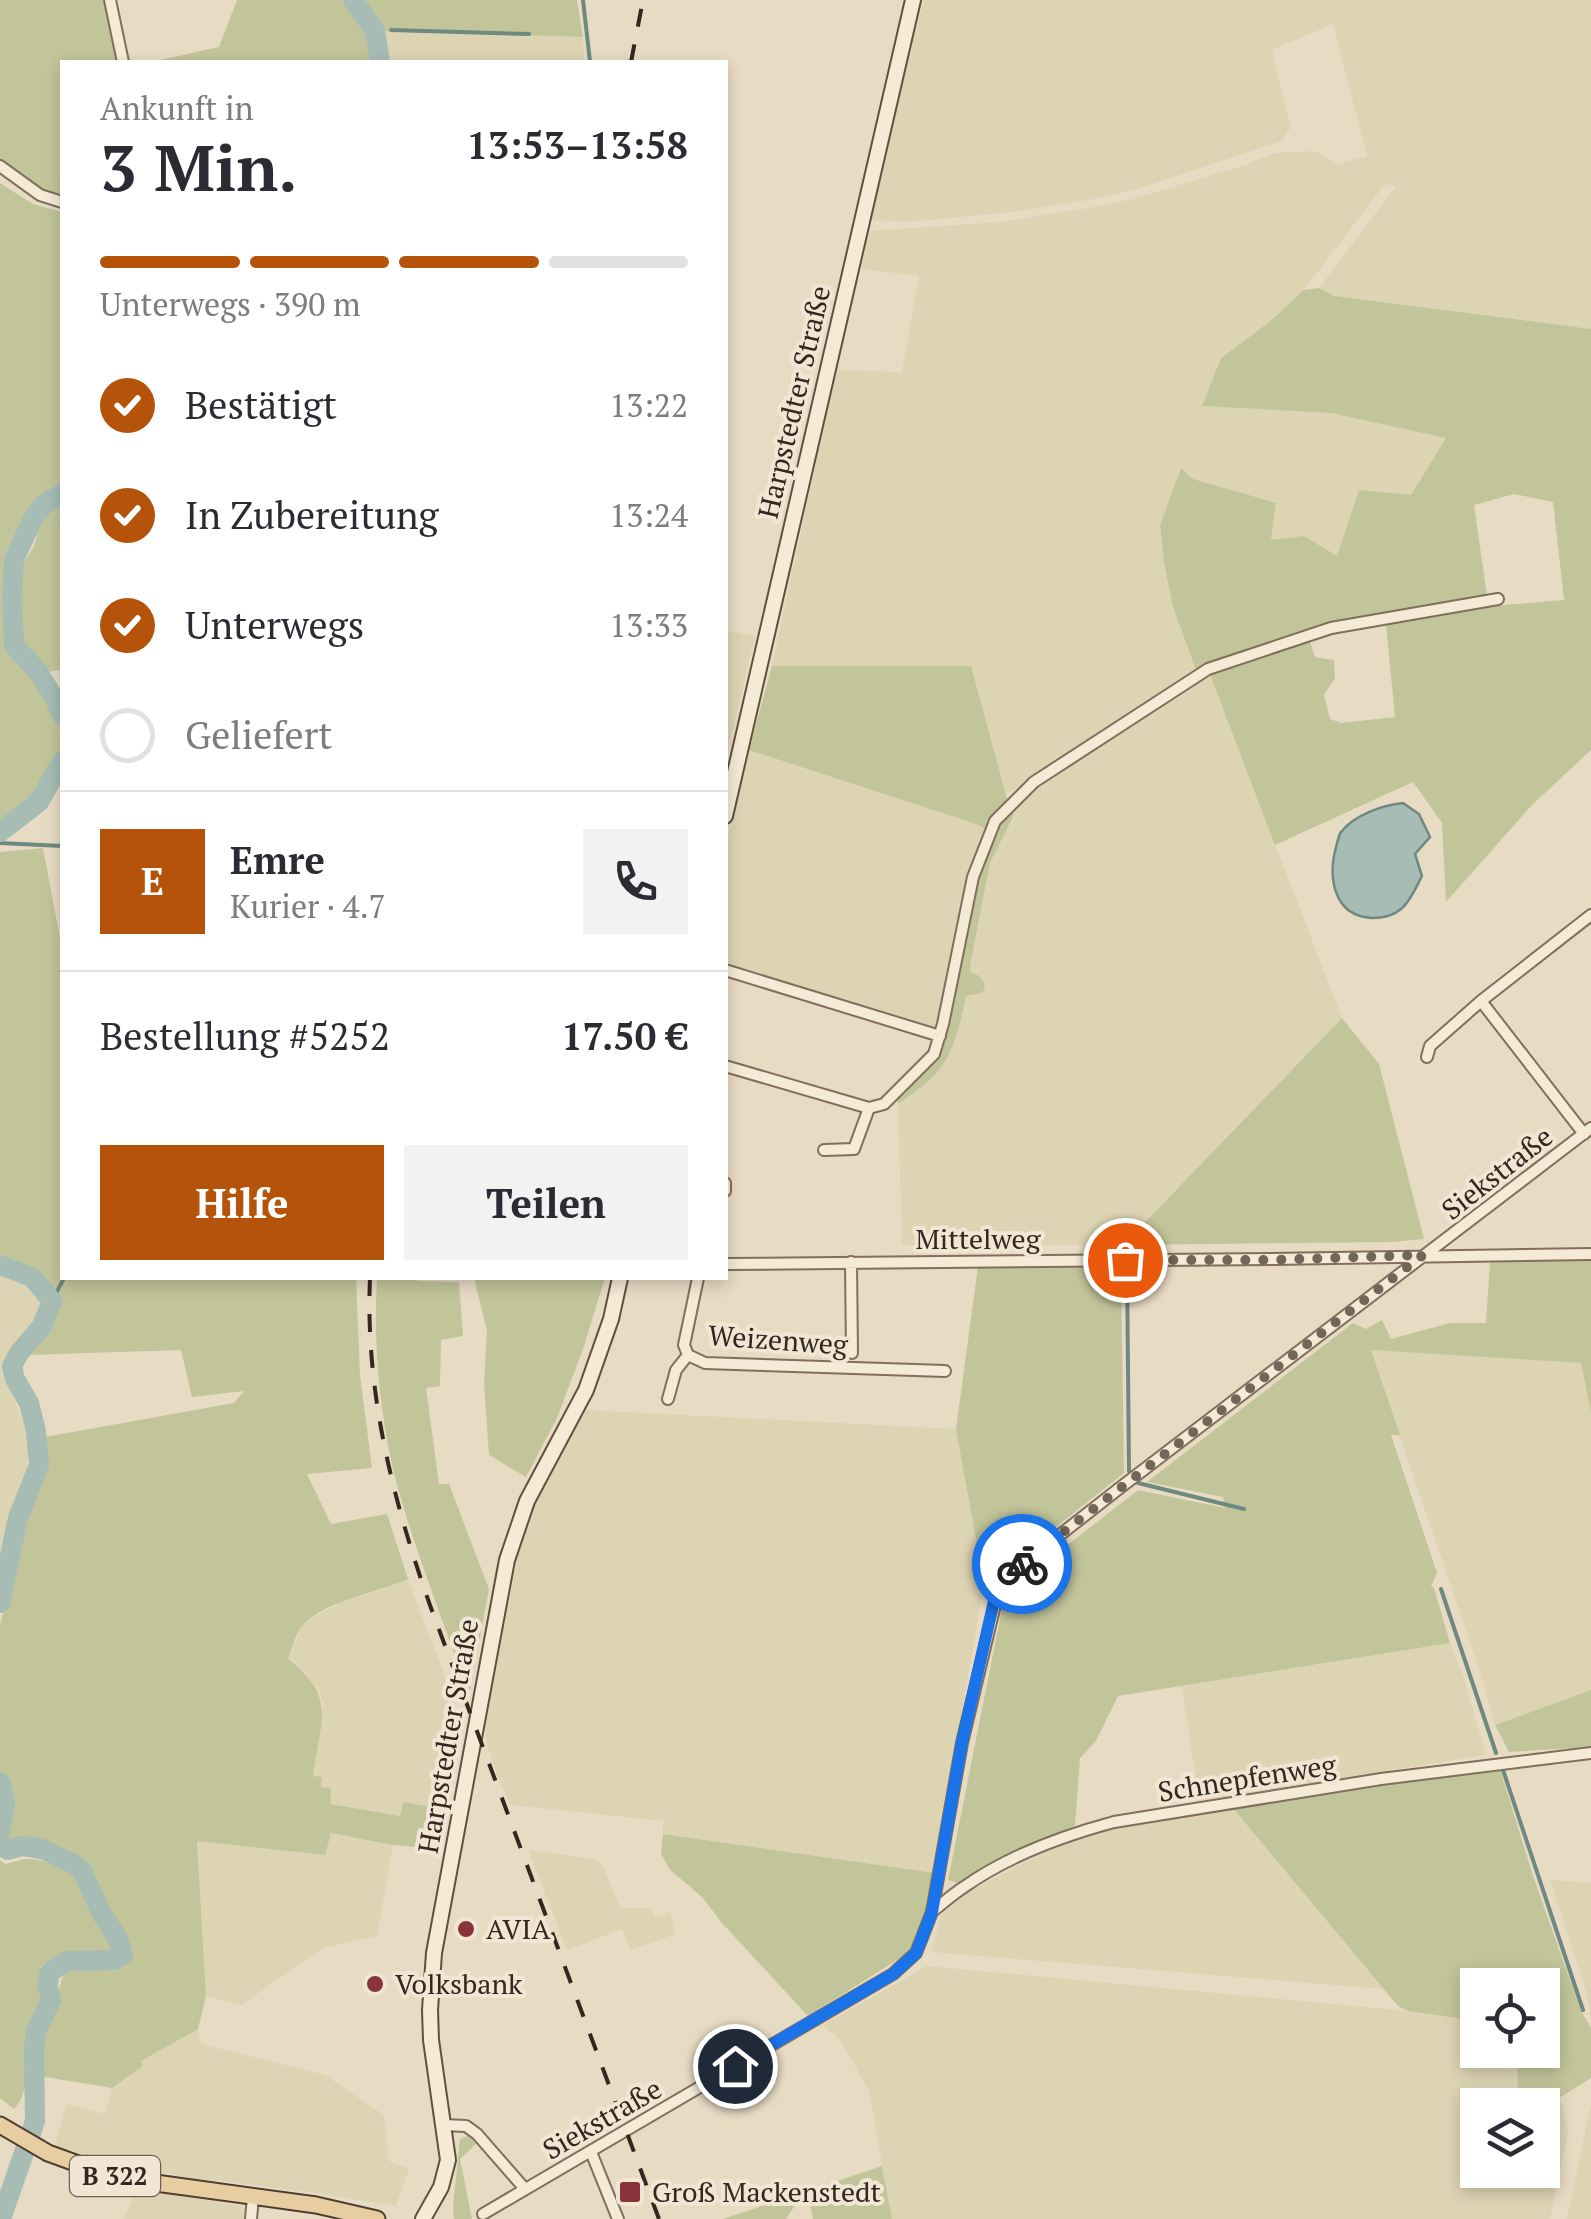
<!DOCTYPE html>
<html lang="de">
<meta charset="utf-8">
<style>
:root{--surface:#fff;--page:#f2f2f3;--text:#2b2b33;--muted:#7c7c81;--line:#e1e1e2;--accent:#b45309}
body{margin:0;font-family:"PT Serif",serif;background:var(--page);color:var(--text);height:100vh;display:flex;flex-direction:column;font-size:38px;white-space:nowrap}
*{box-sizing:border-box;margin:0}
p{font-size:32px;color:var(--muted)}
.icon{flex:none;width:55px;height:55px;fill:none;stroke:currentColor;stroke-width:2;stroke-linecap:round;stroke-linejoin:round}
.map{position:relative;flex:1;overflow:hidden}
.panel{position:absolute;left:60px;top:60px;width:668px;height:1220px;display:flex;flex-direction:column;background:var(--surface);border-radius:0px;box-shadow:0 5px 15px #0003}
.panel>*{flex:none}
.tools{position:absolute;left:1460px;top:1968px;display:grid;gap:20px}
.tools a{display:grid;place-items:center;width:100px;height:100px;border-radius:0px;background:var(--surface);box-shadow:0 5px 15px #0003;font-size:50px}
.pin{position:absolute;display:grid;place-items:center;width:85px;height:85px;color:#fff;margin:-42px;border:5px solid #fff;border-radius:50%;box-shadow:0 2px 10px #0007}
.courier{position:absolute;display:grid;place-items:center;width:100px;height:100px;margin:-50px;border:8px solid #1a73e8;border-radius:50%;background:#fff;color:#222;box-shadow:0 2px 12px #0007}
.summary em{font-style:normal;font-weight:800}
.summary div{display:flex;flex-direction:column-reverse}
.summary{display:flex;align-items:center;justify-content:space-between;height:170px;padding:0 40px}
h1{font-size:65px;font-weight:800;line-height:75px}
.bar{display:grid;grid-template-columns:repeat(4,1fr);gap:15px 10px;align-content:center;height:120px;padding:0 40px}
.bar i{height:12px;border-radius:8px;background:var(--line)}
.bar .selected{background:var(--accent)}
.bar p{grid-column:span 4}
.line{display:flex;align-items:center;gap:25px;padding:0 40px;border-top:2px solid var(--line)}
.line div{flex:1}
.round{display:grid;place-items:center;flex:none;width:105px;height:105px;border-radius:0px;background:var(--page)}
ol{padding:0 40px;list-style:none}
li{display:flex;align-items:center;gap:30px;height:110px}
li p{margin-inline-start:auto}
li .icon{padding:10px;border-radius:50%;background:var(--accent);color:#fff;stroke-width:4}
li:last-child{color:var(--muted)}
li i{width:55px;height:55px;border:5px solid var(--line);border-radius:50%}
.button{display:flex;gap:20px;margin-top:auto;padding:20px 40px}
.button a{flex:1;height:115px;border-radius:0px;background:var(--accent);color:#fff;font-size:40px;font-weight:800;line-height:115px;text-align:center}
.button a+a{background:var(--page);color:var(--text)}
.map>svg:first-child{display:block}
.farmland{fill:#ddd4b3}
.green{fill:#c2c59a}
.water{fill:#a6bcb4;stroke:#6e8980;stroke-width:2.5}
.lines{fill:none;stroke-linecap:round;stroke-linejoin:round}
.stream{stroke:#6e8980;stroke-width:4}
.river{stroke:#a6bcb4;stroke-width:20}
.street-casing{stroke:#816e5d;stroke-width:14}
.secondary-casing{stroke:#634f40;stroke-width:18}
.primary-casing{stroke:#4f3d31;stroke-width:19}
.street{stroke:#f4ead6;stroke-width:10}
.secondary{stroke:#f4ead6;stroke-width:14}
.primary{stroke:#e7cda0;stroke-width:15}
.rail{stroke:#33271f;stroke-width:4;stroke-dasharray:18 18;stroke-linecap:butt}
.done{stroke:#726659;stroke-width:10;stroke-dasharray:0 18}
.route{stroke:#1a73e8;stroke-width:12}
.poi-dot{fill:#88343a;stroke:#f1e6d3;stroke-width:4}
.labels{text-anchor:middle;stroke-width:8;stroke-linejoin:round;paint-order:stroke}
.shield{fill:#f1e6d3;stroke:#6c6055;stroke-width:2.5}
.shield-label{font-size:25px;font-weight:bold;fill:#33271f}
.street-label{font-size:28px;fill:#33271f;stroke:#f1e6d3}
.poi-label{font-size:28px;fill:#33271f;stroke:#f1e6d3;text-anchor:start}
</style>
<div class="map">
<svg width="1591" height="2219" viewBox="0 0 1591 2219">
<rect width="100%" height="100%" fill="#e8dbc4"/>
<path class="farmland" d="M923,0H1591V329L1335,296L1319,288L1396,186L1385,184L1304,290L1268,323L1221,358L1202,406L1331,413L1447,437L1411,495L1359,490L1337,557L1271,540L1276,503L1192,479V476L1181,469L1160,525L1164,563L1173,607L1196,670L1006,795L970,666H772L836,370L902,372L919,276L861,269L869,231L1000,222L1088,208L1133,199L1245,165L1273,153L1315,151L1337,164L1367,156L1333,24L1272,50L1291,127L1282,141L1134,190L1100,198L1014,212L907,222L871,220Z
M380,31L583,37L584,62H385Z
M725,630L755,636L725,764Z
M1209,672L1342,1018L1123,1245H902L898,1104L932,1078L947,1059L958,1032L966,996L982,993L985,988L971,973L970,967L990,863L1014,815L1012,810L1032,791L1079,757Z
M749,750L979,825L987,830L939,1030L725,963V852Z
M0,1273L28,1283L41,1296L43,1306L41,1314L16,1344L5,1367L7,1381L27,1432L28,1451L27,1468L0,1569Z
M1370,1349L1581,1363L1591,1413V1690L1495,1725L1479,1668Z
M586,1410L956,1429L984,1584L934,1873L663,1834V1821L511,1805L498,1778L487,1744L485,1724L521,1541L531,1508Z
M408,1579L463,1724L449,1810L404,1802L400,1816L330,1804L312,1776L323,1703L318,1689L305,1672L288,1660L301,1628L308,1621L351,1596L371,1593Z
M1450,1643L1463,1675L1486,1755L1199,1801L1182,1686Z
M1231,1806L1384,1989L931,1952L941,1916L962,1895L1029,1860L1076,1839L1108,1830Z
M330,1832L393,1845L377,1936L324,1948L241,2005L206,1996L197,1841L324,1855Z
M528,1850L593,1859L602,1864L620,1908H651L655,1917L670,1912L676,1934L631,1950L622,1929L567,1950Z
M1550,1880L1591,1883V2018L1587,1994Z
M927,1966L1408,2011L1477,2021L1478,2050H1517L1518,2105H1478V2170H1542L1543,2108L1560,2097L1568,2133L1550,2219H892L869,2091L841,2041L823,2025Z
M198,2029L201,2044L325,2075L384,2115L389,2161L409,2168L396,2206L322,2194L220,2181L193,2179L95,2159L55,2145L67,2104L105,2114L112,2088L143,2066L141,2061Z
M1591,2104V2219H1567Z
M138,2188L257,2209V2219H124Z"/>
<path class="green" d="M0,0H104L118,62H62V197L40,190L0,161Z
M237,0H348L366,25L376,62H151L219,47Z
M360,0H577L583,37L380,31L372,12Z
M0,183L33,204L62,212V483L48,493L27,516L21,537L11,552L8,603L10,649L13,658L41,688L52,704L62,729V751L35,801L0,826Z
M1319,288L1335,296L1591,329V750L1532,805L1446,902L1442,823L1413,782L1275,845L1209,672L1309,638L1315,657L1334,660L1335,678L1324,695L1330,719L1341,723L1395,717L1386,624L1469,608L1564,600L1553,502L1514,494L1474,505L1487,596L1331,623L1326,627L1196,670L1173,607L1164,563L1160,525L1181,468L1193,479L1276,503L1271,540L1304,536L1337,556L1359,490L1411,495L1446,438L1331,413L1202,406L1221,358L1268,323L1304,290Z
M62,502V670L46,672L22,641L19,602L22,566L34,546L40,525L52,509Z
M772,666H971L1006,795L1014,815L990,863L970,966L971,973C981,975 983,979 985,988L982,993L966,996C960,1025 954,1057 931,1079C921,1088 909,1096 898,1104V1095L936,1056L974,879L991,833L979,825L749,750Z
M43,848L62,949V1278H356L360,1376L372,1468L307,1474L331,1524L387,1514L408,1579C379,1592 318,1602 300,1629C294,1638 292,1650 288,1659C338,1697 320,1721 313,1776L322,1777L321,1787L331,1788L330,1804L400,1816L403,1802L449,1810L441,1850L393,1845L331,1833L325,1855L197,1841L206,1996L198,2029L141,2061L143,2066L112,2088L39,2076C37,2044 45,2039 54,2011C58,1997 59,1984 65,1971L110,1967L124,1962L127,1950L104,1907L91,1874L56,1850L36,1841L14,1846L8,1840L10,1808L0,1771V1625L42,1467L39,1438L234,1403L244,1391L192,1397L181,1350L27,1355L47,1329L57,1295C39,1272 27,1263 0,1255V852Z
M1342,1018L1379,1064L1424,1239L1392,1242L1123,1245Z
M1591,1260V1413L1581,1363L1371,1350L1400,1435H1391L1437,1573L1431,1586L1434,1588L1450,1643L1118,1696L1096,1741L1080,1758L1075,1826L958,1883L948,1880L1005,1594L1138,1490L1225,1508L1223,1497L1147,1482L1353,1323L1366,1329L1382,1320L1391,1339L1450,1323H1486L1490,1262Z
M978,1267L1121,1268L1124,1473L984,1584L956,1429Z
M377,1278H417V1281L459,1282L463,1336L441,1340L440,1386L426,1388L439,1484H449L489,1589L469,1696C446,1628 419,1561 399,1492C380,1424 373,1348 377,1278Z
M474,1278H605L582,1352L557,1418L526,1477L489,1455L484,1383L487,1331Z
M1591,1690V1747L1509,1752L1495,1725Z
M1500,1769L1533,1876L1581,2011L1591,2028V2078L1543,2108L1542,2105H1518L1517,2050H1542V1985H1478L1477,2021L1408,2011L1398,2006L1231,1806Z
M663,1834L934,1873C930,1902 927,1933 905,1955L808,2016L722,1923L702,1897L669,1869L661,1853Z
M25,1859C44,1859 59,1865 75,1876L115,1947L111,1952C82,1951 65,1950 40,1967L42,2000L28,2031L27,2083L20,2101L14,2109L0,2098V1860L5,1864Z
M467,2136L478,2142L460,2159L472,2219H454L453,2206L460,2139Z
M882,2166L892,2219H813L808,2194L796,2204L786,2219H723Z"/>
<path class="water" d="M1403,803L1419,814L1430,837L1415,854L1422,876C1416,887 1410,902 1401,909C1393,916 1382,918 1372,918C1333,916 1328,877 1336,847C1337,844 1339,834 1341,832C1354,815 1383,805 1403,803Z"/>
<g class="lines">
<path class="stream" d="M583,0L590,62
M391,30L529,34
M375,31L378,30
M0,843L62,846
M1127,1267L1129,1471
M52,1301L64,1278
M1138,1483L1244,1509
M1441,1589L1496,1753
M1502,1767L1583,2010"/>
<path class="river" d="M353,0L375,31L380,62
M62,494L43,505L32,521L14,560L12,597L14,645L38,672L56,701L62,715
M0,832L39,802L62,761
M0,1265L32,1277L52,1301L42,1326L19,1353L12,1366L15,1379L29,1403L36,1431L39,1465L18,1518L0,1603
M0,1782L5,1804L0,1831
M0,1839V1845L8,1850L22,1846L42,1849L74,1864L82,1871L103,1916L118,1939L123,1955L114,1960L67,1961L49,1973L48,1987L51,2000L36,2032L34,2049L35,2121L1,2219"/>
<defs>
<path id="street" d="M110,0L123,62
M0,166L40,195L62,202
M725,970L940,1036
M1427,1057L1430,1046L1481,1001
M725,1066L869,1108L884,1104L934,1054L943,1024L973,877L995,821L1034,782L1208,669L1331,628L1498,599
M1584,1134L1481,1001L1591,915
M824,1150L854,1149L869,1108
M725,1183V1191
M851,1262L852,1353
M725,1264L1271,1259L1591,1254
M698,1278L684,1345L688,1355L705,1363L945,1371
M668,1399L676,1370L688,1355
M933,1911C943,1903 953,1894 964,1887C1008,1856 1062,1836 1114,1822L1381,1779L1591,1753
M444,2125L466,2126L477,2134L525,2189
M591,2152L618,2219
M483,2214L893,1974L916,1953L932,1912L962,1743L1000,1584L1010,1574L1121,1487L1591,1128
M251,2219L253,2197"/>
<path id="secondary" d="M725,816L913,0
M423,2219L441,2187L448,2160L431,2040L430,2010L434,1953L507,1560L527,1501L586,1390L611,1319L620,1278"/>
<path id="primary" d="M0,2125L48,2153L103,2173L141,2181L316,2205L377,2219"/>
</defs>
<use href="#street" class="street-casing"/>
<use href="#secondary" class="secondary-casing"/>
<use href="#primary" class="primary-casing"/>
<use href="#street" class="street"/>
<use href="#secondary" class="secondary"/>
<use href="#primary" class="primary"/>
<path class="rail" d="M631,62L643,0
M370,1278C365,1392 393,1501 431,1608L659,2219"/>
</g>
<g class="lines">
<path class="done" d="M1022,1564L1423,1255L1271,1260H1125"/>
<path class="route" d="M735,2066L893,1974L916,1953L932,1912L962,1742L994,1601L1000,1584L1022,1564"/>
</g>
<g class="poi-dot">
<circle cx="466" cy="1929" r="10"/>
<circle cx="375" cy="1984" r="10"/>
<rect x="618" y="2180" width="24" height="24" rx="5"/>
</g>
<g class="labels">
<rect class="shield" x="70" y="2156" width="90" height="40" rx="8"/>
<g class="shield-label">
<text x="115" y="2185">B 322</text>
</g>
<g class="street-label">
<text transform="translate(794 402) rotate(-77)" y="10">Harpstedter Straße</text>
<text transform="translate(1497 1173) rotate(-38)" y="10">Siekstraße</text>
<text x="978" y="1249">Mittelweg</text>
<text transform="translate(778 1340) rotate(4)" y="10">Weizenweg</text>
<text transform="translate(448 1736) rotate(-80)" y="10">Harpstedter Straße</text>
<text transform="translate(1247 1778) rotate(-9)" y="10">Schnepfenweg</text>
<text transform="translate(602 2119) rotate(-30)" y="10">Siekstraße</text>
</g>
<g class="poi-label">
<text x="486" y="1939">AVIA</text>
<text x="395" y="1994">Volksbank</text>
<text x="652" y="2202">Groß Mackenstedt</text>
</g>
</g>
</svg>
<div class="tools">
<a><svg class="icon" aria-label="locate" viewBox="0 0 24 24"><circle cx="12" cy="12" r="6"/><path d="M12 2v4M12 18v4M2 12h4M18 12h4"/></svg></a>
<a><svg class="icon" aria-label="layers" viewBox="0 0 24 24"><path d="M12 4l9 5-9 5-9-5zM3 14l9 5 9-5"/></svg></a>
</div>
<div class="pin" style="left:1125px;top:1260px;background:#ea580c"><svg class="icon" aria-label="bag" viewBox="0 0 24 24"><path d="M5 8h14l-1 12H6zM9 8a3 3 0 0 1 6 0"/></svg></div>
<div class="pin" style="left:735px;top:2066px;background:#1f2937"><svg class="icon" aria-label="home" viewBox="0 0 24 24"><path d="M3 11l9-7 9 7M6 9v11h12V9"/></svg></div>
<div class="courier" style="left:1022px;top:1564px"><svg class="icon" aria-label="bike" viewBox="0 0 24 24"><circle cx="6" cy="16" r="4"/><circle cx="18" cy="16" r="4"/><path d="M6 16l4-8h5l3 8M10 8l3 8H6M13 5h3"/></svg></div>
<section class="panel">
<div class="summary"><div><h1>3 Min.</h1><p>Ankunft in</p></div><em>13:53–13:58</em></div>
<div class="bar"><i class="selected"></i><i class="selected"></i><i class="selected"></i><i></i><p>Unterwegs · 390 m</p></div>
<ol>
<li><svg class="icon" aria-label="check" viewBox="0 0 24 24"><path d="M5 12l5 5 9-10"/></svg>Bestätigt<p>13:22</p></li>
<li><svg class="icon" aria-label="check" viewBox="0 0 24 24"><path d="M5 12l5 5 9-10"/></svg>In Zubereitung<p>13:24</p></li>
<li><svg class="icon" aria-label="check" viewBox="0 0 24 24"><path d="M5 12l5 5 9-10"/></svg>Unterwegs<p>13:33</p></li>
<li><i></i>Geliefert</li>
</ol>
<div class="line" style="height:180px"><b class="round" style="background:var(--accent);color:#fff">E</b><div><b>Emre</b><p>Kurier · 4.7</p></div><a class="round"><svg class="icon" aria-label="phone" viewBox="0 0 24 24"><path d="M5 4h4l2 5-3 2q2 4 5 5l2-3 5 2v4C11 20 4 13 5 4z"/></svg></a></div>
<div class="line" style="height:130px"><div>Bestellung #5252</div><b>17.50 €</b></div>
<div class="button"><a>Hilfe</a><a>Teilen</a></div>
</section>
</div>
